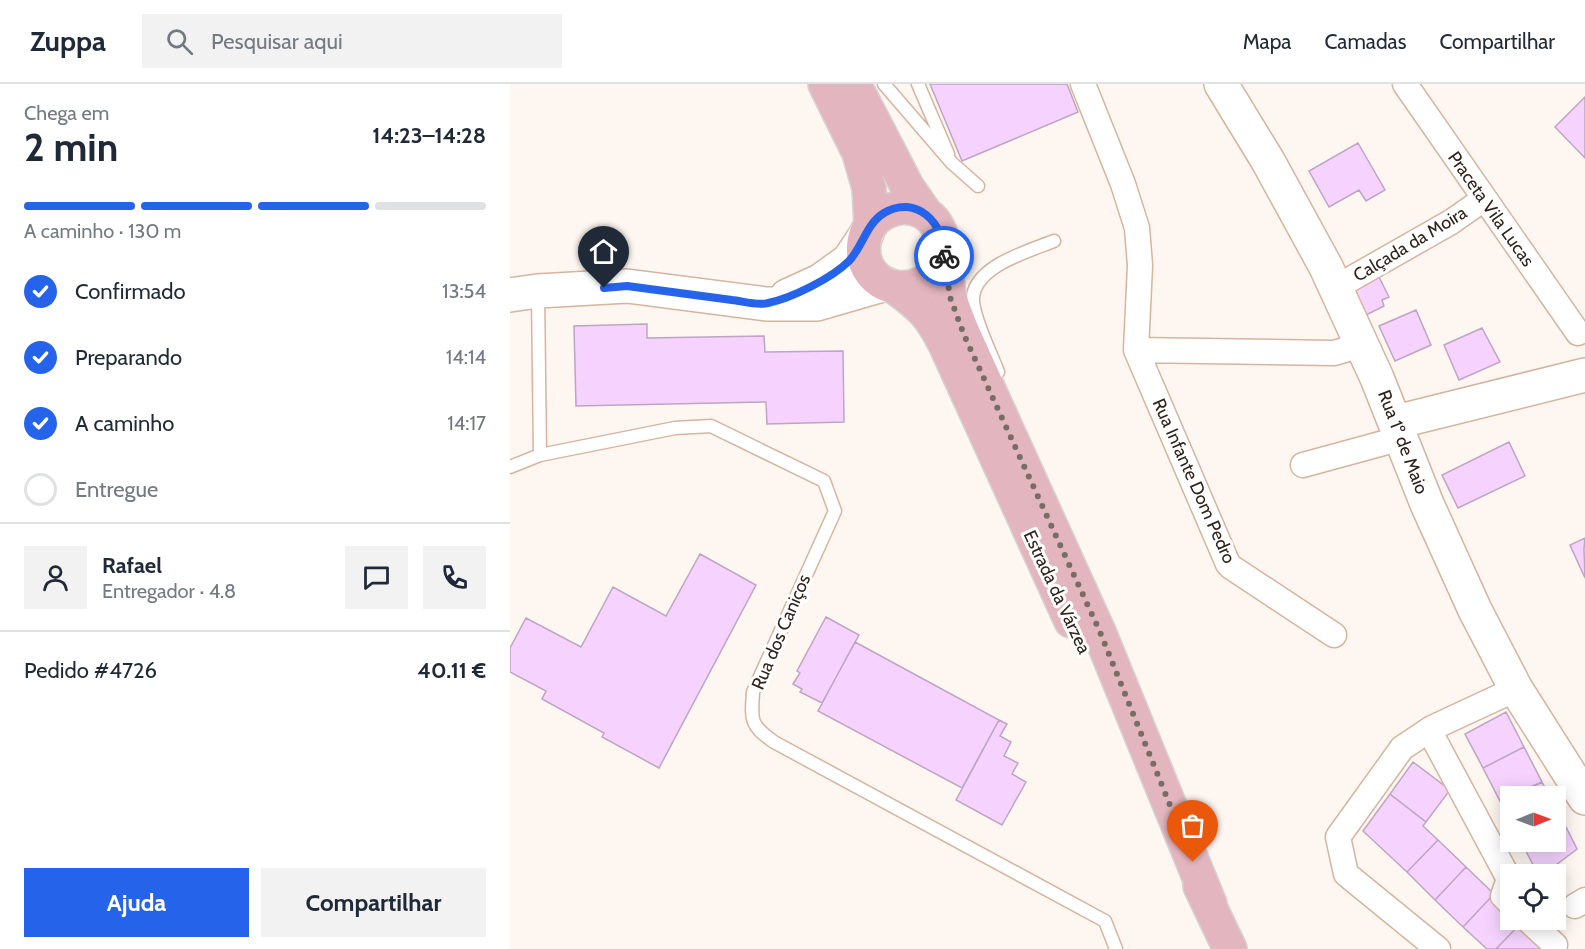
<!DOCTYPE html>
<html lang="pt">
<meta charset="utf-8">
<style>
:root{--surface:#fff;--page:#f2f2f3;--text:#1f2937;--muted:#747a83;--line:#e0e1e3;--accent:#2563eb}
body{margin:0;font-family:Cabin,sans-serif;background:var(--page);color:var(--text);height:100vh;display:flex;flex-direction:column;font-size:22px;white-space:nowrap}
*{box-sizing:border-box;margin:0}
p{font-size:20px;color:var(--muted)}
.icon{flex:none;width:33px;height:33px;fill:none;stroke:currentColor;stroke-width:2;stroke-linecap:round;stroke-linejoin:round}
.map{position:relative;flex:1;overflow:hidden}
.drawer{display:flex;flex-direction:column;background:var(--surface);width:510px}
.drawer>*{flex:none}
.needle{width:39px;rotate:89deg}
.fabs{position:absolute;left:990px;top:702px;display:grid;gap:12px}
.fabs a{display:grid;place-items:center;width:66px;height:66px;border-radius:0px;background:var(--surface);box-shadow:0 3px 15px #0003;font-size:30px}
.pin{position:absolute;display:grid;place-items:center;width:51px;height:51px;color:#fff;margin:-62px -26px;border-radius:50% 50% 50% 0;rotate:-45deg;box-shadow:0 0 6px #0007}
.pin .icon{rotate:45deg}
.courier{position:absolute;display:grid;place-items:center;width:60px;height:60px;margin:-30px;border:4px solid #2563eb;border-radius:50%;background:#fff;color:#222;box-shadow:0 2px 8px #0007}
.summary em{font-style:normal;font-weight:700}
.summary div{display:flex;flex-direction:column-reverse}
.summary{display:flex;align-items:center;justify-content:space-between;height:102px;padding:0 24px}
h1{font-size:39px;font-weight:700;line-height:45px}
.bar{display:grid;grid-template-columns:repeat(4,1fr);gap:9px 6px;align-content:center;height:72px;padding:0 24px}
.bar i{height:8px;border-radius:4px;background:var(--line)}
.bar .current{background:var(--accent)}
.bar p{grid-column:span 4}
.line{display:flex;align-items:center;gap:15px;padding:0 24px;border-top:2px solid var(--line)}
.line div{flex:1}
.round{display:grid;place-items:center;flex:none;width:63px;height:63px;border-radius:0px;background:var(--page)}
ol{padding:0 24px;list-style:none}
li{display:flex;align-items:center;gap:18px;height:66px}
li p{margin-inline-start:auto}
li .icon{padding:6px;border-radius:50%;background:var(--accent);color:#fff;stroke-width:4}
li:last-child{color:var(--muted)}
li i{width:33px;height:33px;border:3px solid var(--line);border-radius:50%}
.button{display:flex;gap:12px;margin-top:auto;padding:12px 24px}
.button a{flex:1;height:69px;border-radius:0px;background:var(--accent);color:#fff;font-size:24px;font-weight:700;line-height:69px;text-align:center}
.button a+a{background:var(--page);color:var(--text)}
header{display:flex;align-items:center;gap:36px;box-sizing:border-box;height:84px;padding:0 30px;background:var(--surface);border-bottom:2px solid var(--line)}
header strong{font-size:28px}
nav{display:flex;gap:33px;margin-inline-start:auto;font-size:21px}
.search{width:420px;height:54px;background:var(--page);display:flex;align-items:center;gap:15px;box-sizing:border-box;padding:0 21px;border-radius:0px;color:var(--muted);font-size:22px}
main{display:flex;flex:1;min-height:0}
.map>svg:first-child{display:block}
.building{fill:#f5d3fe;stroke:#bda5c3;stroke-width:1.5}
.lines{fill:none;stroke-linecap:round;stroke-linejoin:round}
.lane-casing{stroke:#d6b49f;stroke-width:15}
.street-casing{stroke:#d6b49f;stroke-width:27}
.secondary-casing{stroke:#d6b49f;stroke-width:36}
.primary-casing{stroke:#d6d3d1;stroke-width:36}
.lane{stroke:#fff;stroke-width:12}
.street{stroke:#fff;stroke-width:24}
.secondary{stroke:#fff;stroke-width:33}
.primary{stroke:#e3b5be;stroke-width:33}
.done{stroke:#786d66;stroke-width:6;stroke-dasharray:0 10.8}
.route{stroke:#2563eb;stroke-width:8}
.labels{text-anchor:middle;stroke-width:6;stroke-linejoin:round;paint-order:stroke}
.street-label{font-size:18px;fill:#30231b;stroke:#fff}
</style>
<header>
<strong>Zuppa</strong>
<div class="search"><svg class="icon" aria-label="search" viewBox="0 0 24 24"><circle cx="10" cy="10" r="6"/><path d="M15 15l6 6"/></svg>Pesquisar aqui</div>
<nav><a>Mapa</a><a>Camadas</a><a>Compartilhar</a></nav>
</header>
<main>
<section class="drawer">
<div class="summary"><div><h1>2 min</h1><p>Chega em</p></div><em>14:23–14:28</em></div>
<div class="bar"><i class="current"></i><i class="current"></i><i class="current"></i><i></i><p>A caminho · 130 m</p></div>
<ol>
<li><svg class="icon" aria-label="check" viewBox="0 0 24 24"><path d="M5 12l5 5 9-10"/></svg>Confirmado<p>13:54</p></li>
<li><svg class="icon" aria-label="check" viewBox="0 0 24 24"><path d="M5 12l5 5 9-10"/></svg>Preparando<p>14:14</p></li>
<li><svg class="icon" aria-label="check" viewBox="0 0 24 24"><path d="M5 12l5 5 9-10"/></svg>A caminho<p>14:17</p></li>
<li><i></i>Entregue</li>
</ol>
<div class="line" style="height:108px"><a class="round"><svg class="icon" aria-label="person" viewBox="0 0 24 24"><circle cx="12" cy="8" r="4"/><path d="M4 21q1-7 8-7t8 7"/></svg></a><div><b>Rafael</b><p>Entregador · 4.8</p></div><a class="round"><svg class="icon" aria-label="chat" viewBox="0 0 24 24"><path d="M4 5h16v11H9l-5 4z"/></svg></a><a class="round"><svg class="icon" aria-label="phone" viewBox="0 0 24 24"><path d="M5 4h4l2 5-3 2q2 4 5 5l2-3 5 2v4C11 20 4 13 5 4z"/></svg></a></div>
<div class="line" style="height:78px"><div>Pedido #4726</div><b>40.11 €</b></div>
<div class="button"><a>Ajuda</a><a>Compartilhar</a></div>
</section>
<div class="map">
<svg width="1075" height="865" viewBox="0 0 1075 865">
<rect width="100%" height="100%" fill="#fdf6f1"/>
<path class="building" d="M420,0H557L568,28L452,77Z
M1075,13V74L1045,43Z
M848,59L875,106L856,117L849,106L819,123L799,87Z
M867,189L879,213L872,216L874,222L854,232L840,202Z
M906,226L921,261L885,277L869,242Z
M137,240V254L254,252L255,268L333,267L334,338L257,340L256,318L66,322L64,242Z
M972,244L990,278L949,296L934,261Z
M999,358L1015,392L948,424L932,391Z
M1075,454L1074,465L1075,494L1060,461Z
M190,470L246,501L149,684L92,653L94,649L32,615L36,607L0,588V564L16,534L71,563L103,503L156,532Z
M316,533L349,551L312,619L290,608L292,605L283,600L290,589L287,587Z
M345,558L489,636L452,704L308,627Z
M996,628L1014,663L973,684L955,650Z
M489,636L497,640L490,652L501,658L494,672L508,679L502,690L516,698L492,741L446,716Z
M1014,663L1032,698L1000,712L991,719L973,684Z
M903,678L940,706L916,738L880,710Z
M1032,698L1040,712H1004Z
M880,710L916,738L913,742L928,756L897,788L853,747Z
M1000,714V737L991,719Z
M1051,733L1067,765L1034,790H1028L1011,758H1046V735Z
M928,756L956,783L925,816L897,788Z
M956,783L984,810L953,843L925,816Z
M984,810L1000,825V836L1013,837L986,865H977L953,843Z
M1013,837L1040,865H986Z"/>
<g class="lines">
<defs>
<path id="lane" d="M374,0L442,79L468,102
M408,0L438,70
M28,208L30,371
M488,288C481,269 464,236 463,217C461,183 519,167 544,157
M0,383L30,371L165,344L201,342L314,397L325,427L243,608C241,637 240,641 264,658L595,837L606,865"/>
<path id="street" d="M573,0L613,100L627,144L630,181L626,266L718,480L721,483L824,551
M895,0L1068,249
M825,204L941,138L974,115
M626,266L824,269L852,261
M793,381L892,354
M919,646L999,795L993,812L1000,819
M1065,822L1075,816
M1018,836L1045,861
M928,865L836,790L828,753L892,664L922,644L1006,605"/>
<path id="secondary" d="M711,0L758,77L816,183L867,294L917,420L965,526L1006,605L1075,714
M0,211L28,207L117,202L256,220H307L376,200
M277,212L310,197L339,176L357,149
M886,338L1075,291"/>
<path id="primary" d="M315,0L349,69L359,104L361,141
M344,0L398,104L416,130
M434,172C415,224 347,207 354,158C356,146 363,135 374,129C383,124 395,122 405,125C443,136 432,183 440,213C443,226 449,239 454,251L589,548L700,820
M386,204C413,224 420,231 435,260L561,537
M690,802L720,865"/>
</defs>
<use href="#lane" class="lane-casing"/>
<use href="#street" class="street-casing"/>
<use href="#secondary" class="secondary-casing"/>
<use href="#primary" class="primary-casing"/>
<use href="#lane" class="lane"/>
<use href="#street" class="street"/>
<use href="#secondary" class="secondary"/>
<use href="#primary" class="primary"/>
</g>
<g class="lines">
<path class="done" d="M434,172L440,213L454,251L590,548L683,778"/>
<path class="route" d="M94,204L117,202C152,207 187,211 222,216C232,217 248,222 258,219C282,214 322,194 339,177C353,162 356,140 374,129C406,110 435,139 434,172"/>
</g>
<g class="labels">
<g class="street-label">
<text transform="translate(981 125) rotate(55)" y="6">Praceta Vila Lucas</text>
<text transform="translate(900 160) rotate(-31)" y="6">Calçada da Moira</text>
<text transform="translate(893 358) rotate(69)" y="6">Rua 1º de Maio</text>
<text transform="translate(684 397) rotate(66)" y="6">Rua Infante Dom Pedro</text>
<text transform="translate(547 508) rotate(65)" y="6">Estrada da Várzea</text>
<text transform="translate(271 548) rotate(-67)" y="6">Rua dos Caniços</text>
</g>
</g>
</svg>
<div class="fabs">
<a><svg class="needle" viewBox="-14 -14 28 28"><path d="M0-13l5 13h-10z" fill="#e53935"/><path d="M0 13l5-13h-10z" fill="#747a83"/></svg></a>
<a><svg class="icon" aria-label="locate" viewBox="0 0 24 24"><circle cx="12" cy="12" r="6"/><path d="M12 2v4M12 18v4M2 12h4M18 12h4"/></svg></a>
</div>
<div class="pin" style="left:683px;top:778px;background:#ea580c"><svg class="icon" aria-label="bag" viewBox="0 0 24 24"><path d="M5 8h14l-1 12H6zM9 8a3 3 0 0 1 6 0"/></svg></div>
<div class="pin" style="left:94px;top:204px;background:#1f2937"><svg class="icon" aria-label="home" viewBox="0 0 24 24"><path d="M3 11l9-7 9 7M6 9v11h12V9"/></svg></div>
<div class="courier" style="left:434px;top:172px"><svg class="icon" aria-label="bike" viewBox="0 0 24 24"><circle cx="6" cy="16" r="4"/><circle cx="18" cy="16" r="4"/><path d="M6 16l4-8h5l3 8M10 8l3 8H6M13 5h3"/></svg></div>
</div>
</main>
